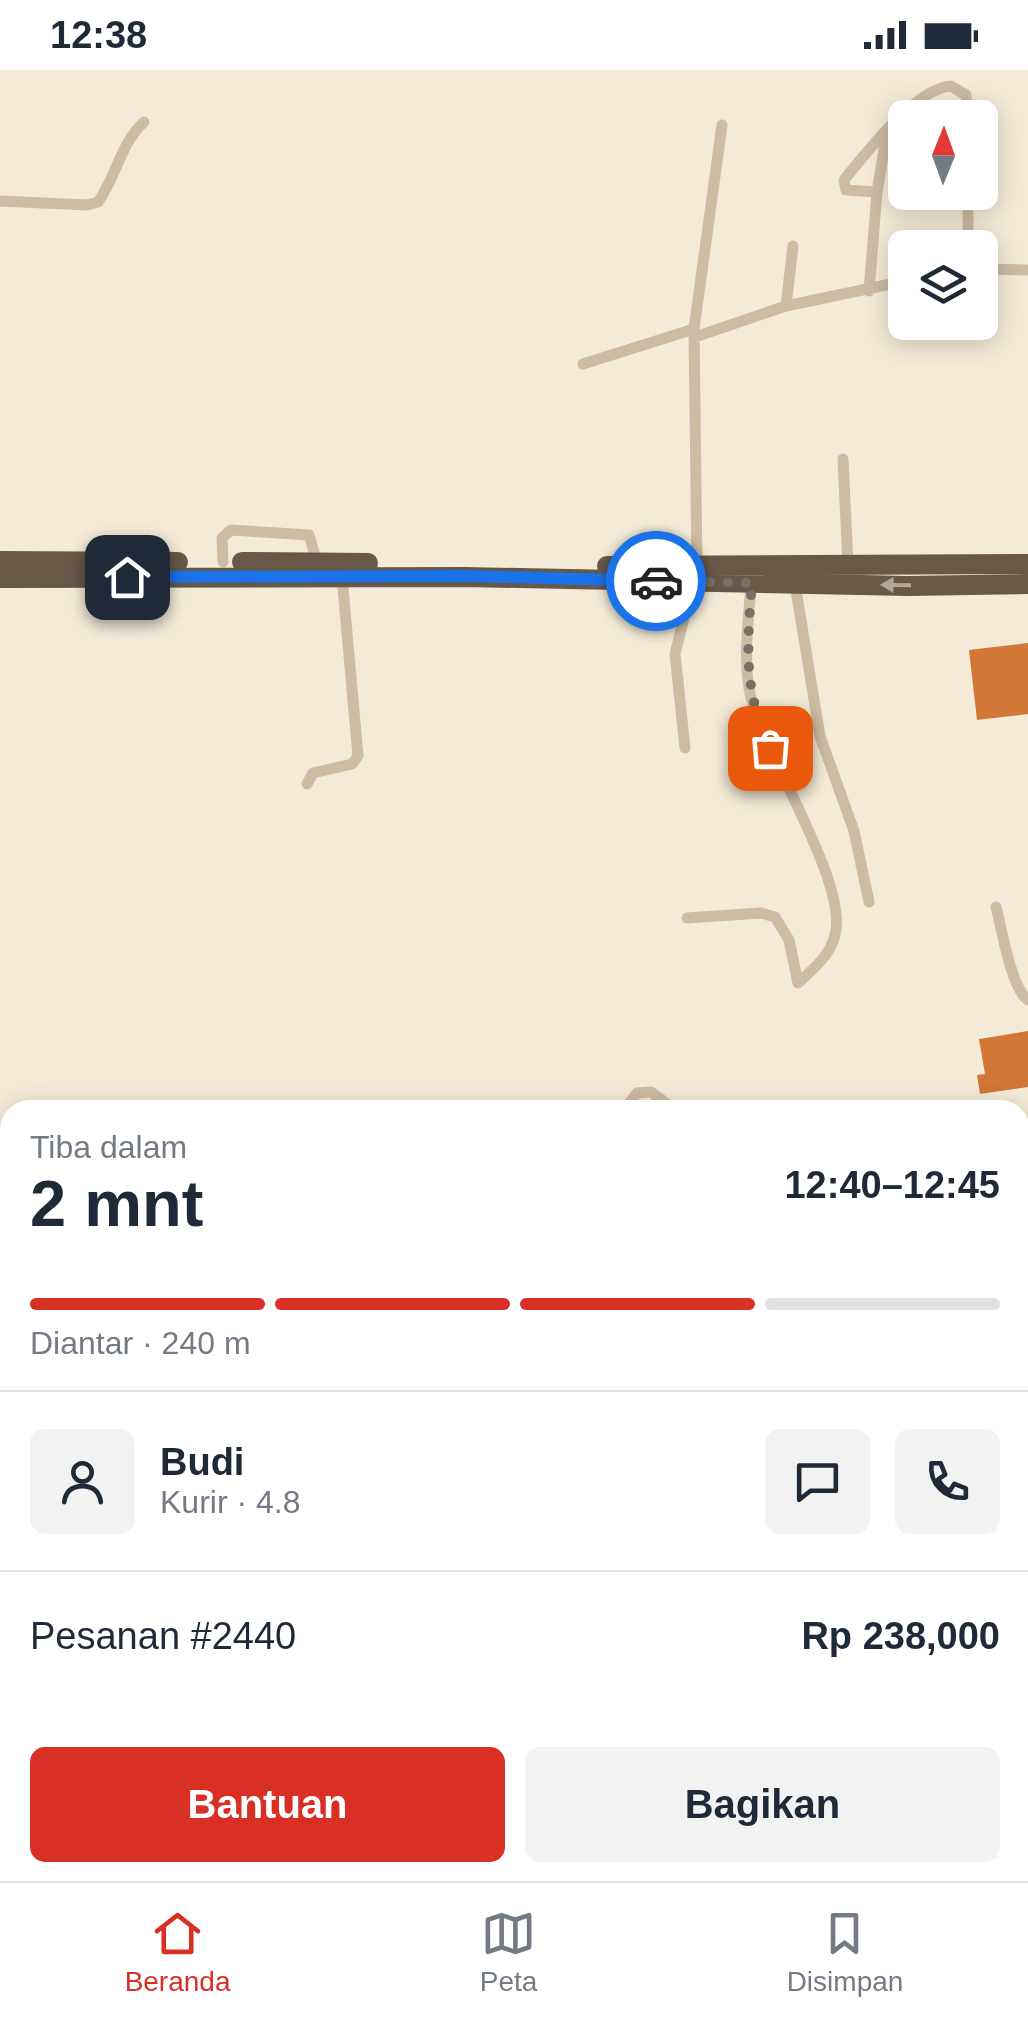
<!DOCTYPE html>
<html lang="id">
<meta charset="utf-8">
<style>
:root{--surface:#fff;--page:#f2f2f3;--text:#1f2937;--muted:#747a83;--line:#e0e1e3;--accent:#d93025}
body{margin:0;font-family:Arial,sans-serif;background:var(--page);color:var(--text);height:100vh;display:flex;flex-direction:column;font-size:38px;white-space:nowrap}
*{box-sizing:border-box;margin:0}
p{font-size:32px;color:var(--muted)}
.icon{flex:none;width:55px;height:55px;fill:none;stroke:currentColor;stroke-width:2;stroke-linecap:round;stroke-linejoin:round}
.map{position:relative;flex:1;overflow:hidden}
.drawer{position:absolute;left:0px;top:1030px;width:1030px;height:782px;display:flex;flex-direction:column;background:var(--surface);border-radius:30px 30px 0 0;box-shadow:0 5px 25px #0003}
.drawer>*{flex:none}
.needle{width:65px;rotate:1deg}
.controls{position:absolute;left:888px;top:30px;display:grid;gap:20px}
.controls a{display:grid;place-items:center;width:110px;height:110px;border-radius:15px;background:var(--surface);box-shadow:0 5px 25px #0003;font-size:50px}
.pin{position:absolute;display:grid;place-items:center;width:85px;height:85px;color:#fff;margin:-42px;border-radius:20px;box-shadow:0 5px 15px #0006}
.courier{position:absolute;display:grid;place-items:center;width:100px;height:100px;margin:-50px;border:8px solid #1a73e8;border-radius:50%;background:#fff;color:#222;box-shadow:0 2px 12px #0007}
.summary em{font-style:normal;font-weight:700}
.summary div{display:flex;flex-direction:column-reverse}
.summary{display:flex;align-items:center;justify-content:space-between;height:170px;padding:0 30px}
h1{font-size:65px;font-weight:700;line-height:75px}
.bar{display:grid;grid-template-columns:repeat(4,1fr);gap:15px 10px;align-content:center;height:120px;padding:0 30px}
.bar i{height:12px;border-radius:8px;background:var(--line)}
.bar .selected{background:var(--accent)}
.bar p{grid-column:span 4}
.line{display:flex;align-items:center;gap:25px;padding:0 30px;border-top:2px solid var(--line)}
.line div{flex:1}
.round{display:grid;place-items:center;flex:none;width:105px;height:105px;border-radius:15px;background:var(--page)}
.action{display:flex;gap:20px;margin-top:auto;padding:20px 30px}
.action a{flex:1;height:115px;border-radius:15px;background:var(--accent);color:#fff;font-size:40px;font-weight:700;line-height:115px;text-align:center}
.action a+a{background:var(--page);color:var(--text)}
.status{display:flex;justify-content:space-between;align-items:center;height:70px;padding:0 50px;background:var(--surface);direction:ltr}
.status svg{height:28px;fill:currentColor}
.menu{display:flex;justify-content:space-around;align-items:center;height:140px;border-top:2px solid var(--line);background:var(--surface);font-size:28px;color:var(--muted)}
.menu a{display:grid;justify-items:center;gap:5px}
.menu .selected{color:var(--accent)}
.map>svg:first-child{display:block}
.building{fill:#d17737}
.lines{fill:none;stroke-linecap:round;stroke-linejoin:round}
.minor{stroke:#ccbca2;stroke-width:11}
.trunk{stroke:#685848;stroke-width:20}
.oneway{fill:#b2a696}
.done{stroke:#787063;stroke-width:10;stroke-dasharray:0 18}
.route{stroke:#1a73e8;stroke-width:12}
</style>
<div class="status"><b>12:38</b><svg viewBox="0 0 49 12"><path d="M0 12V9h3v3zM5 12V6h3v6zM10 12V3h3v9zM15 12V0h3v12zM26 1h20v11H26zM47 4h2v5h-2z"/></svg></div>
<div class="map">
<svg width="1028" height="1811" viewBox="0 0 1028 1811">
<rect width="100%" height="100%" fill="#f3ebd7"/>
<path class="building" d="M1028,573V644L977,650L969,580Z
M1028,961V1017L980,1024L977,1005L985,1004L979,969Z"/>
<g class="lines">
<path class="minor" d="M877,122L846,120L844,110C866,83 916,18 951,16L966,25L968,48
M0,131L87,135L98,132C117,106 120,74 144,52
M968,178V122
M980,199L1028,200
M869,221L877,122L887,62
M786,236L793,176
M695,267L786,236L905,211
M583,294L694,259
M843,389L848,495
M223,492L222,468L231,460L309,465L317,493
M697,497L694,259L722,55
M795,514L820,666L854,761L869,832
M685,678L675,584L693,512
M307,714L313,703L352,694L358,686L342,507
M996,837C1002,859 1011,918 1028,930
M687,848L761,843L775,847L789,870L798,913C813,899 830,886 835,865C849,814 765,686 751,628C742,590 749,551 751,513
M624,1040L637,1023L651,1022L675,1040
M1020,1206L1028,1213
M1020,1318L1028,1326
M0,1394L10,1396
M1020,1432L1028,1439
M0,1461L10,1464
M1020,1462L1028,1456
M0,1521L10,1523
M0,1590L10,1591
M0,1652L10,1658
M0,1753L10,1745
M107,1802L114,1811
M465,1802L472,1811
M20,1811L30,1802
M327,1811L330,1802
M408,1811L411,1802
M1008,1811L1028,1797"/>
<path class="trunk" d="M0,491L178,492
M242,492L368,493
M607,496L1028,494
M0,508L466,507L908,516L1028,514"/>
</g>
<defs><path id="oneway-solid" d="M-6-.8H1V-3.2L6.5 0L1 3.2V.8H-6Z" transform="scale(2.5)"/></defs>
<use class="oneway" href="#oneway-solid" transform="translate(896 515) rotate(-179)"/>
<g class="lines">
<path class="done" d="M656,511L752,513C747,575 743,620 770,678"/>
<path class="route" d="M127,507L466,506L656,511"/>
</g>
</svg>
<div class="controls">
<a><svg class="needle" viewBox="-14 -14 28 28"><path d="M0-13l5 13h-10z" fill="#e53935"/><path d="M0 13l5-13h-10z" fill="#747a83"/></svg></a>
<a><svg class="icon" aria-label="layers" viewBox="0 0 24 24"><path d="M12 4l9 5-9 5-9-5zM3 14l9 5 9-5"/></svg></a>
</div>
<div class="pin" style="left:770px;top:678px;background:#ea580c"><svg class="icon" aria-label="bag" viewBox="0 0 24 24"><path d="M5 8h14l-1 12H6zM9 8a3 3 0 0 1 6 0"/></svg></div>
<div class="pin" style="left:127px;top:507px;background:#1f2937"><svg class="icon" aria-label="home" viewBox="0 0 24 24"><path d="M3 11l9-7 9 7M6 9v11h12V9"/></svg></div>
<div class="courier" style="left:656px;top:511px"><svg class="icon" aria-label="car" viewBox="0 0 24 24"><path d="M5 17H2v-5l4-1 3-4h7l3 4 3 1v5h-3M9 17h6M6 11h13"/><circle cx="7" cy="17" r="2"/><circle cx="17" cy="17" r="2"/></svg></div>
<section class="drawer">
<div class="summary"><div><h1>2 mnt</h1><p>Tiba dalam</p></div><em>12:40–12:45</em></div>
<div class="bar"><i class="selected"></i><i class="selected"></i><i class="selected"></i><i></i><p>Diantar · 240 m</p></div>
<div class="line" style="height:180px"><a class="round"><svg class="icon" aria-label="person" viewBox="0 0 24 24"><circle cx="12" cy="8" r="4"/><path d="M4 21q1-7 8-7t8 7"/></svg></a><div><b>Budi</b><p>Kurir · 4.8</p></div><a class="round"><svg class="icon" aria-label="chat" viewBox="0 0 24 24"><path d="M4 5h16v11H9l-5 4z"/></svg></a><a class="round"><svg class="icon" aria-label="phone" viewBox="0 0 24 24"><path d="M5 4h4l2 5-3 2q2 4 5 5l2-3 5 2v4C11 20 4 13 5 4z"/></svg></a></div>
<div class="line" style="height:130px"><div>Pesanan #2440</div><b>Rp 238,000</b></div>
<div class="action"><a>Bantuan</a><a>Bagikan</a></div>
</section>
</div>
<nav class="menu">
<a class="selected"><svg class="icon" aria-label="home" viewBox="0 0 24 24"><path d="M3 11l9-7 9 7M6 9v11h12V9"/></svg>Beranda</a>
<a><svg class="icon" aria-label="map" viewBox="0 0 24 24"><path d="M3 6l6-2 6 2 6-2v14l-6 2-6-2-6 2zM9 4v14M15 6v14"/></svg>Peta</a>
<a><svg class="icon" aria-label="saved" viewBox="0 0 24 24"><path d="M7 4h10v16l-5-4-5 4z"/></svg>Disimpan</a>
</nav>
